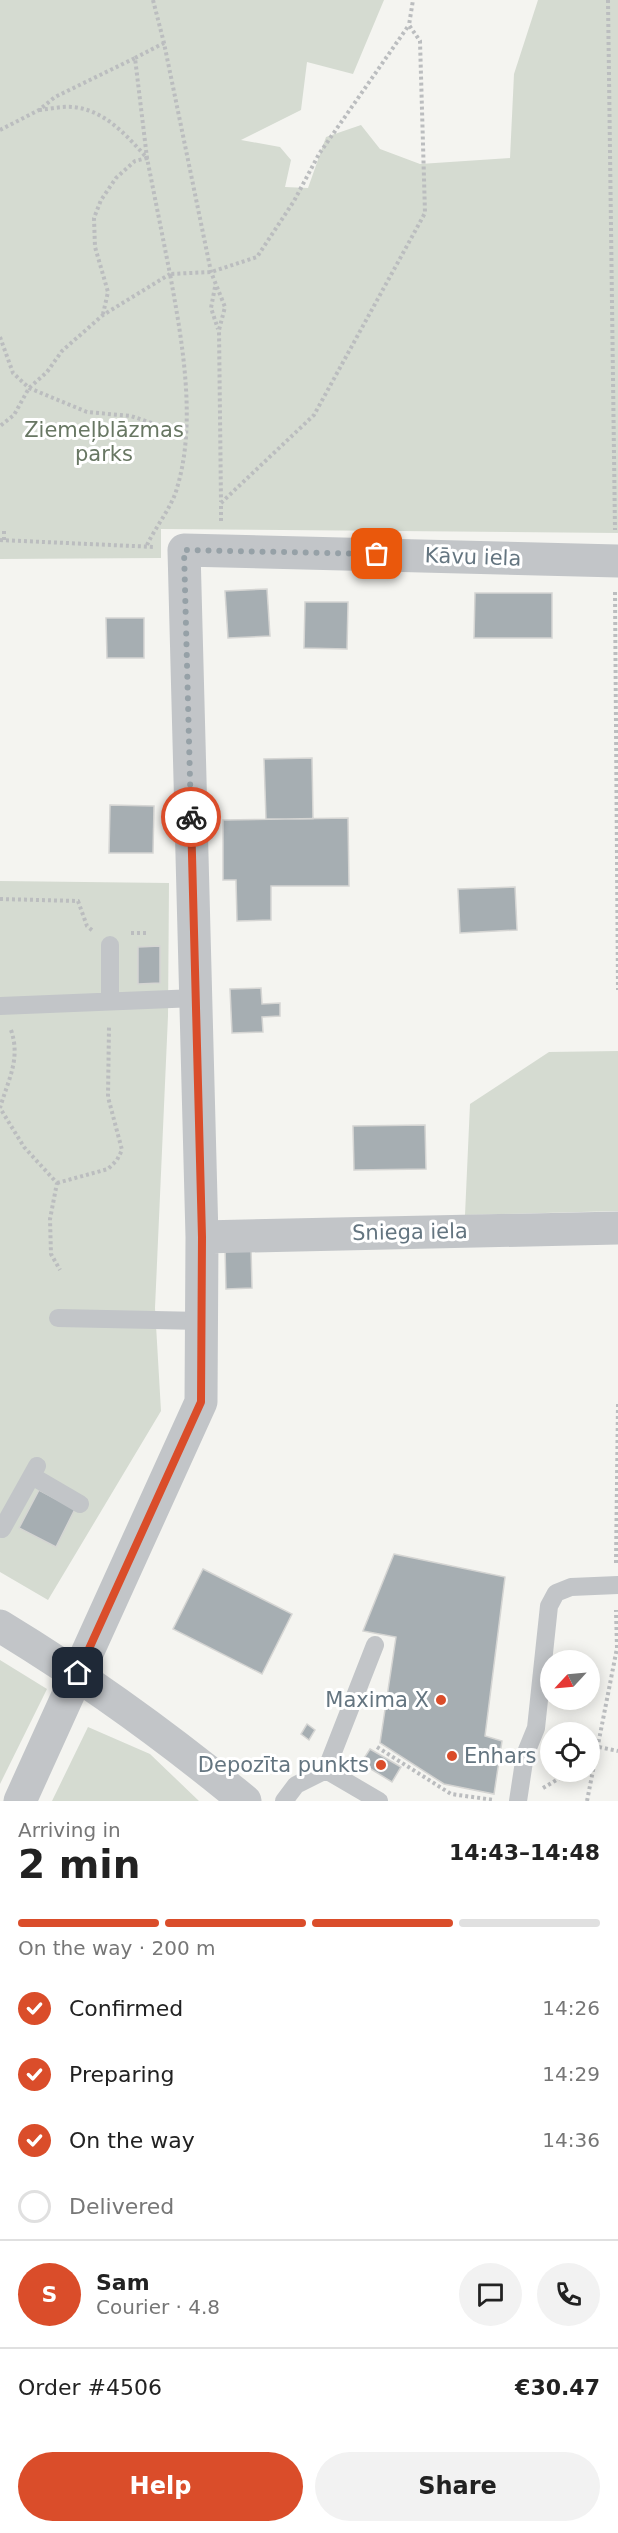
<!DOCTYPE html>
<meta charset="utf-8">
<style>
:root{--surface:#fff;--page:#f2f2f2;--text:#222;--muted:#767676;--line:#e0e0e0;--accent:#da4d2a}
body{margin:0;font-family:"DejaVu Sans",sans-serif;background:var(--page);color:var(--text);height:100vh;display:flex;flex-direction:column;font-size:22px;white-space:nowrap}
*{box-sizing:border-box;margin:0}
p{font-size:20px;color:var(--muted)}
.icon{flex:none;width:33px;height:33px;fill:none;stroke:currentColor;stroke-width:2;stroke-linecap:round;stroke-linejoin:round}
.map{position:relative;height:1801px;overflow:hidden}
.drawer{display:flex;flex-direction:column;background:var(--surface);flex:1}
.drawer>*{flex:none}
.needle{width:39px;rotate:244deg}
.fabs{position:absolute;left:540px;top:1650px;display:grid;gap:12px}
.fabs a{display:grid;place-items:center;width:60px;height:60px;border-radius:50%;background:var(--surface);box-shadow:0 3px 15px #0003;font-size:30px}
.pin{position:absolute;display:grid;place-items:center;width:51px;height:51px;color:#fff;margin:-26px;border-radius:12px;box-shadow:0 3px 9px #0006}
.courier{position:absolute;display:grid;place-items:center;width:60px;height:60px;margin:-30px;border:4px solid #da4d2a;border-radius:50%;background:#fff;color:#222;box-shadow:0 2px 8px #0007}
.headline em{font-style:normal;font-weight:700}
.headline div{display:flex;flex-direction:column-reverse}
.headline{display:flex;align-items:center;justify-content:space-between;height:102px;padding:0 18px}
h1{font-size:39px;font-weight:700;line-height:45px}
.bar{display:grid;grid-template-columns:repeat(4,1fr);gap:9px 6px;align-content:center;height:72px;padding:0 18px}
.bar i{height:8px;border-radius:4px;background:var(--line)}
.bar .selected{background:var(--accent)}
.bar p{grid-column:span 4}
.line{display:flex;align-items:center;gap:15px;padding:0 18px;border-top:2px solid var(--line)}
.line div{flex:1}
.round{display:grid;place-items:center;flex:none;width:63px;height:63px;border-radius:32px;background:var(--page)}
ol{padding:0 18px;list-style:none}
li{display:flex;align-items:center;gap:18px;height:66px}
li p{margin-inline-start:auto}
li .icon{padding:6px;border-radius:50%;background:var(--accent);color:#fff;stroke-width:4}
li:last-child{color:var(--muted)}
li i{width:33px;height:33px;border:3px solid var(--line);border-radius:50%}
.action{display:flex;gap:12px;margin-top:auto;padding:12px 18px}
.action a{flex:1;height:69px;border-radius:36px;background:var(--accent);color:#fff;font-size:24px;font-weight:700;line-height:69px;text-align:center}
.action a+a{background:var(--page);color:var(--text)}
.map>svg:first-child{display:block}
.green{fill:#d5dbd1}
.building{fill:#a6aeb2;stroke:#d5d5d3;stroke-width:1.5}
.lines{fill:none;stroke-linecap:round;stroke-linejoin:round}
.path{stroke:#bbbdbf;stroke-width:4;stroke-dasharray:3 3;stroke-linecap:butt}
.service{stroke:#c2c5c8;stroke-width:18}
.minor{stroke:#c2c5c8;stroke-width:33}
.tertiary{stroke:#c2c5c8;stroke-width:33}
.done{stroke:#96a1a7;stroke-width:6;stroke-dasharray:0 10.8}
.route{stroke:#da4d2a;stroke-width:8}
.poi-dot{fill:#da4d2a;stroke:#fff;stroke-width:2}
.labels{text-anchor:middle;stroke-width:6;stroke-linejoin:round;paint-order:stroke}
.park-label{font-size:21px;fill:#687763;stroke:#fff}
.street-label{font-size:21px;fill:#647580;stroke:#fff}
.poi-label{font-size:21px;fill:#647580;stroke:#fff;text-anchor:end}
</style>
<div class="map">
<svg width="618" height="1801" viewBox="0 0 618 1801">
<rect width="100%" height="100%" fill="#f4f4f0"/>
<path class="green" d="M0,0H384L353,74L307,62L301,110L241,140L280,147L291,160L285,187L308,188L326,137L361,125L380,149L420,164L510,158L514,74L538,0H618V533L161,529V558L0,559Z
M0,881L169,883L168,1016L155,1308L161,1411L48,1600L0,1572Z
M618,1051V1211L465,1215L470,1104L549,1052Z
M0,1660L47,1689L0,1784Z
M88,1727L150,1754L199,1801H52Z"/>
<path class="building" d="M267,589L270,636L228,638L225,591Z
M475,593H552V638H474Z
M305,602H348L347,649L304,648Z
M106,618H144V658H107Z
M312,758L313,819H266L264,759Z
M110,805L154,806L153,853H109Z
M348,818L349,886H271V920L237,921L236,880H223V820Z
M515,887L517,930L460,933L458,889Z
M160,946V983L138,984V947Z
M261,988L262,1004L280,1003V1016L262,1017L263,1032L232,1033L230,989Z
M425,1125L426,1169L354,1170L353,1126Z
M251,1246L252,1288L226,1289L225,1247Z
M39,1490L75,1509L56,1547L19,1528Z
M394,1554L505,1577L485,1736L502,1741L494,1794L444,1784L380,1743L396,1637L363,1631Z
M203,1569L292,1614L262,1674L173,1629Z
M307,1724L315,1730L309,1740L301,1734Z
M370,1749L401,1767L392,1782L361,1763Z"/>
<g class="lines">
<path class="path" d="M153,0L164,43L211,272L225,307L219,330L221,502
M608,0L615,530
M135,58L164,43
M39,110C50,109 62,106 73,107C105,110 127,136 147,158L135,161L116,178L101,200L94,218L95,247L108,292L103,314
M0,130L39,110L55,97L135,58L147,158L170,274L103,315L62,351L47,372L29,388L14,415L0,426
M215,287L211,308L218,329
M0,337L13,373L29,388L87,412L131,416L187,435
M221,521V503L314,415L425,213L420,41L409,25L413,0
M0,540L155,547
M4,540V529
M147,545C156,526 172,507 177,488C197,422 182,340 170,274L211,272L257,257L294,201L319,154L409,25
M615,592L618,990
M0,899L78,901L87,926L93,931
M131,933H148
M11,1030C21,1059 8,1080 0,1108L24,1147L57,1183L50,1219L51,1254L60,1270
M57,1183L108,1169L117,1160L122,1150L108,1097L109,1026
M616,1563L618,1404
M377,1747L451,1794L494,1800
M599,1747L618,1751
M543,1788L570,1772
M587,1801L617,1648L616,1610"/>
<path class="service" d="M110,1001V945
M0,1006L196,998
M58,1318L202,1321
M32,1476L80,1504
M2,1529L37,1466
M326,1770L375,1645
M284,1801L296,1785L326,1770L379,1801
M518,1801L525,1755L536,1728L549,1606L556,1593L571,1587L618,1585"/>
<path class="minor" d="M202,1237L618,1228
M20,1801L201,1402L202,1237L184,550L618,561"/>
<path class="tertiary" d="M0,1626C89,1680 165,1735 245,1801"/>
</g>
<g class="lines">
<path class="done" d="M191,817L184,550L377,554"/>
<path class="route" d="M78,1673L201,1402L202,1237L191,817"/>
</g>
<g class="poi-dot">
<circle cx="441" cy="1700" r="6"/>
<circle cx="452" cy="1756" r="6"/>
<circle cx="381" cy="1765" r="6"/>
</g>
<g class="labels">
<g class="park-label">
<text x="104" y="437">Ziemeļblāzmas<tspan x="104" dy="24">parks</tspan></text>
</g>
<g class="street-label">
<text transform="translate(473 557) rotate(2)" y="7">Kāvu iela</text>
<text transform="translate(410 1232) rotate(-1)" y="7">Sniega iela</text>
</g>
<g class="poi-label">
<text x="429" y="1707">Maxima X</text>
<text x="464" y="1763" text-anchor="start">Enhars</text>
<text x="369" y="1772">Depozīta punkts</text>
</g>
</g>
</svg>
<div class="fabs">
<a><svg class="needle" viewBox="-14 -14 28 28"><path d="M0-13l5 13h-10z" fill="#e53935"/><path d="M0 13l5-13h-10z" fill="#767676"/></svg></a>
<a><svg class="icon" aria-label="locate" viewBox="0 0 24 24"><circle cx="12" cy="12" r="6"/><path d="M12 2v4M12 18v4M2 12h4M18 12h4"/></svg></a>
</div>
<div class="pin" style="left:377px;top:554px;background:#ea580c"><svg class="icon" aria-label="bag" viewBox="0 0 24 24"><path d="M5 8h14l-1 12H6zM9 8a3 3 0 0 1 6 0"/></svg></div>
<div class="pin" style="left:78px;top:1673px;background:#1f2937"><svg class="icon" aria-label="home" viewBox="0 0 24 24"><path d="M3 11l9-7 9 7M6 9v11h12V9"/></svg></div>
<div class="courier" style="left:191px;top:817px"><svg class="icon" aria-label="bike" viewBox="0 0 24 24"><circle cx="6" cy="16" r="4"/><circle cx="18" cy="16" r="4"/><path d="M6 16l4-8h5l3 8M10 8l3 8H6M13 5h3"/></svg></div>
</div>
<section class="drawer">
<div class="headline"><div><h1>2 min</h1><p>Arriving in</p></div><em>14:43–14:48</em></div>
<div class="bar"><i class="selected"></i><i class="selected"></i><i class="selected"></i><i></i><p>On the way · 200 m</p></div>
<ol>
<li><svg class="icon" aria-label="check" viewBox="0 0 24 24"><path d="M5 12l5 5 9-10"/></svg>Confirmed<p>14:26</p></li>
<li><svg class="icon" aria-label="check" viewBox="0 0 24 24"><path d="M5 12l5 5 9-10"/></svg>Preparing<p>14:29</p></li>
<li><svg class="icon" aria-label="check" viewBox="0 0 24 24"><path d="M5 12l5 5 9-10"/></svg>On the way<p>14:36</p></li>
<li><i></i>Delivered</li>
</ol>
<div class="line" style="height:108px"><b class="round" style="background:var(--accent);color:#fff">S</b><div><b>Sam</b><p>Courier · 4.8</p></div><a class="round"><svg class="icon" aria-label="chat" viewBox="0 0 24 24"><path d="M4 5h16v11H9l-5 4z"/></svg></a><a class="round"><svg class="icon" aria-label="phone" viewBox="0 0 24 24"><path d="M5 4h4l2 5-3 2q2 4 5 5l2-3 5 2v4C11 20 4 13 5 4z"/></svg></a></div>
<div class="line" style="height:78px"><div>Order #4506</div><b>€30.47</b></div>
<div class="action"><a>Help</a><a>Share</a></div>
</section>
